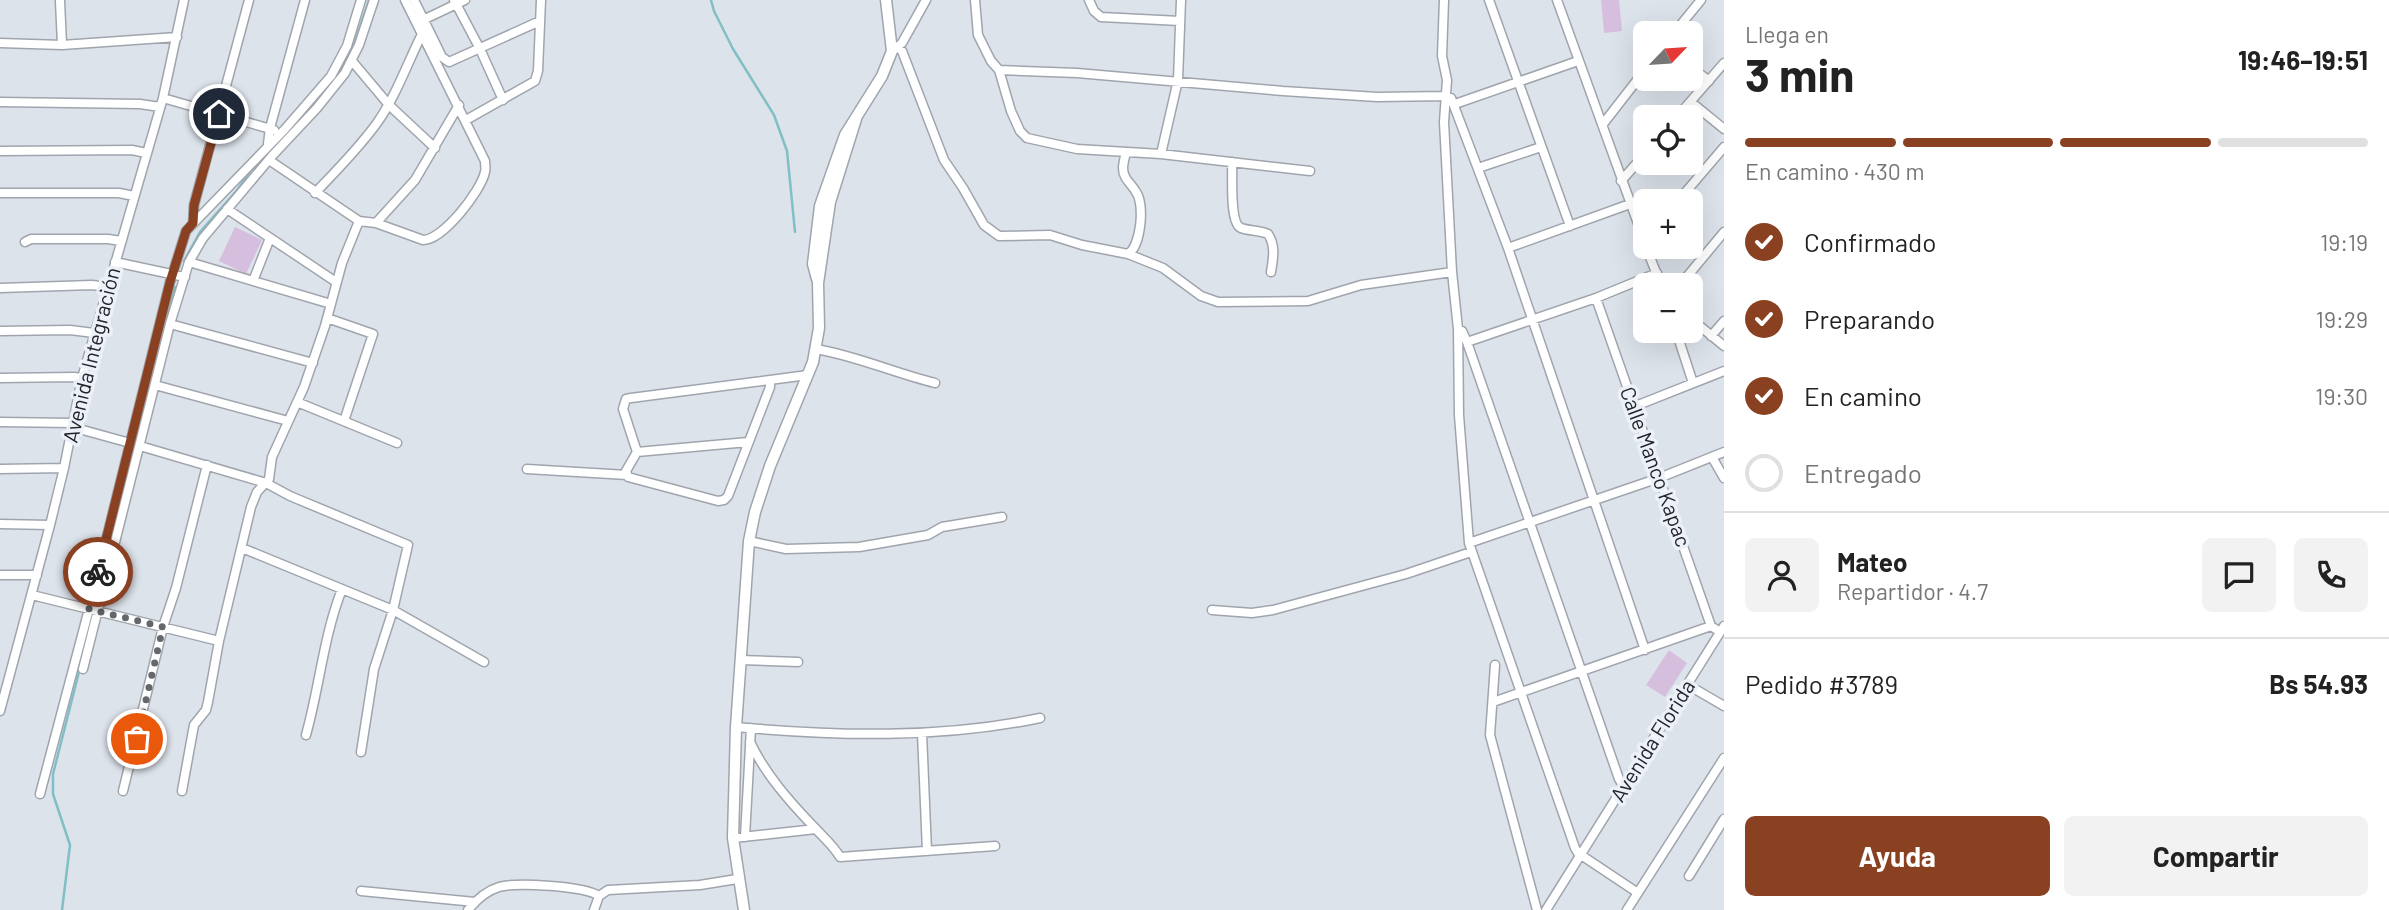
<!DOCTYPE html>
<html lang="es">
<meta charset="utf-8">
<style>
:root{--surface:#fff;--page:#f2f2f2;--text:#222;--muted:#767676;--line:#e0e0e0;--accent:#894122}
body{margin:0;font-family:Barlow,sans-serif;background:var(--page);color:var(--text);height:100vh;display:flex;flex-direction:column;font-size:26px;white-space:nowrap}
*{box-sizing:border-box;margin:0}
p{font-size:23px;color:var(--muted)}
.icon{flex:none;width:38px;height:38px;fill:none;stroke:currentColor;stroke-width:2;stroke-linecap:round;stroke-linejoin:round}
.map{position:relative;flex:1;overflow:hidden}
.details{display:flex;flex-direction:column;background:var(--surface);width:665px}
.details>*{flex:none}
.needle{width:46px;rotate:65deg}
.buttons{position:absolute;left:1633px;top:21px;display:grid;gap:14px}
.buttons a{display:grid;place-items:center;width:70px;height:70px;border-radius:10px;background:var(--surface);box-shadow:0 7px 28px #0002;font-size:35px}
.pin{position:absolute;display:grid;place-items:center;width:60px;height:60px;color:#fff;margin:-30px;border:4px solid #fff;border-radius:50%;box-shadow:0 2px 7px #0007}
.courier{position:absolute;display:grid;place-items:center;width:70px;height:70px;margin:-35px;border:5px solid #894122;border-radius:50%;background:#fff;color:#222;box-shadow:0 2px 9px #0007}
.headline em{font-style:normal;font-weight:700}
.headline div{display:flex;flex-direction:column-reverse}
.headline{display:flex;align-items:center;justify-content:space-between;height:119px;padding:0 21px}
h1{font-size:46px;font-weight:700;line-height:52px}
.bar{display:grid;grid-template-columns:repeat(4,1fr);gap:10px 7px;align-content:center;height:84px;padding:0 21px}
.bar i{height:9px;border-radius:5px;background:var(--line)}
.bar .current{background:var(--accent)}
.bar p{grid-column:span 4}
.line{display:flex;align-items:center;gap:18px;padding:0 21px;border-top:2px solid var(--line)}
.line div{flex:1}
.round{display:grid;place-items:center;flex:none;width:74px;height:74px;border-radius:10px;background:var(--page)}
ol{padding:0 21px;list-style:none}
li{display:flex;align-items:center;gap:21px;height:77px}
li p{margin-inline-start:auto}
li .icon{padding:7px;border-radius:50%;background:var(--accent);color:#fff;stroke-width:4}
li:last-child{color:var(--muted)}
li i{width:38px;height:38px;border:4px solid var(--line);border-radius:50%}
.cta{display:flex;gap:14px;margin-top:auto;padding:14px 21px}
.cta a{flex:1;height:80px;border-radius:10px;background:var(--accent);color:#fff;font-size:28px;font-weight:700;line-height:80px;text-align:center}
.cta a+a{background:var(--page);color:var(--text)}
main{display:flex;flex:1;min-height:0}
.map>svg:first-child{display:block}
.green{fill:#d6bfde}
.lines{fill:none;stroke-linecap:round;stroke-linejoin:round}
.stream{stroke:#80bfc6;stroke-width:2.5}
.minor-casing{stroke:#a0a5ad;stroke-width:11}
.tertiary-casing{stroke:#a0a5ad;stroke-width:13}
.minor{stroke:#fff;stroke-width:8}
.tertiary{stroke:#fff;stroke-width:10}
.done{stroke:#64676c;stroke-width:7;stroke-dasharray:0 12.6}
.route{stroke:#894122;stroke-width:9}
.labels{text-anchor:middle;stroke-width:7;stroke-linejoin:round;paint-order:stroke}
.street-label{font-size:21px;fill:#232428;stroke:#ebf0f9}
</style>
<main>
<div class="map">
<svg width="1724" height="910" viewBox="0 0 1724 910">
<rect width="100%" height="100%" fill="#dde3eb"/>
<path class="green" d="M1601,0H1619L1622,31L1604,33Z
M235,227L262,240L246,274L219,261Z
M1669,650L1687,663L1665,697L1646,685Z"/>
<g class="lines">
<path class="stream" d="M711,0L714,11L733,49L774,115L787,151L795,232
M332,84L355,42L369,0
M278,143L300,120
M184,261L200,232L238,189L252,168
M167,322L175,287
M62,910L70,845L53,794V774L80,668"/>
<defs>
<path id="minor" d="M414,0L442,57L449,62L540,21
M454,0L480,49L503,100
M975,0L978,35L991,61L999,70L1011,111L1020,131L1027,138L1077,149L1161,154L1310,171
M1089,0L1094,11L1101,17L1180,21
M1444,0L1442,56L1447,80L1444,122L1452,272L1458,329L1459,415L1469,543L1575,848L1578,853L1638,893
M1489,0L1570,226
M1557,0L1645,243
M60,1L62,45
M425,19L465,0
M1674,33L1701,0
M0,43L62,45L177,37
M897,47L902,43L926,0
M892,51L897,47L902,51L944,160L963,188L984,225L999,236L1050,235L1082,245L1128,254L1163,268L1201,296L1218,302L1308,301L1361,285L1452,272
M352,61L389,105L435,148
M1690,66L1709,81
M999,70L1077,73L1283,91L1377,97L1446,96L1451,98L1508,248L1645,650
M163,98L274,130
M0,102L140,104L160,107
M1691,102L1724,129
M1455,104L1578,61
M1677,117L1724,63
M466,120L535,81L538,71L541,0
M1603,124L1645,70
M268,144L270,128L305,0
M0,151L132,150L146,153
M1126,152C1125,157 1123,163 1123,168C1123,179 1131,183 1136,192C1145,204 1141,246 1128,254
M1161,154L1178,80L1181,0
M269,160L359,221L376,223L423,240C443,240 481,191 485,172C486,169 485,165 485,161L405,0
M1232,162C1233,175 1229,223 1241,228C1249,231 1260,230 1268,234C1276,246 1273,259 1271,272
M1478,168L1541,147
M1621,181L1645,154
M0,193H119L134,196
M315,193C337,170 359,148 377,123C396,96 407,64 422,34
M1678,201L1724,147
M227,209L336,282
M193,223L194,205L249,0
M376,223L415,180L459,105
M25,242L31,239H108L121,241
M1646,247L1661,285
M1508,248L1630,204
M115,262L185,277
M189,262L331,304
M253,281L270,238
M1680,285L1724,232
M0,288L92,285L107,287
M1596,298L1711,626L1720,632
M327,318L373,334L344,421
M1690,318L1724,346
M170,324L313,363
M1458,329L1462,331L1467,342L1619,779L1624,787
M0,331L70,330L94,333
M1676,331L1693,383
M1711,336L1724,321
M1467,342L1596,298L1657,273
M816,349C857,356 894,373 935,383
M0,378L74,377L82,378
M770,380V387L728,496L724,500L718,501L628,477L626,471L637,452L623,409L626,399L631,398L808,375
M155,385L288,421
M297,402L397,443
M1633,407L1724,371
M0,422L73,423
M72,427L130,443
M140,446L266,483L290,496L408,545L393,610L374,669L361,752
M637,452L748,442
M1712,457L1724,478
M0,469L64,468
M527,469L627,475
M0,524L50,525
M749,541L786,549L859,547L928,535L942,527L1002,517
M1469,543L1659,478L1724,452
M242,548L393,610L484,662
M0,575H37
M32,595L219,641
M1212,610L1252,613L1273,610L1406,574L1471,552
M740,660L798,662
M1495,665L1490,735L1537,910
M83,669L170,324L189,262L203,238L272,156L317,108L345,73L359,45L374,0
M1688,685L1724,706
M1493,702L1711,626
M0,711L50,525L64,468L82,378L163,98L184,0
M736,727C837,736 940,739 1040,718
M922,733L927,851
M306,735C320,685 323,638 342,589
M750,742C766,775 789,801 814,827C823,837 833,845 840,857L995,846
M123,791L163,627L176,588L207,465
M182,791L194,725L206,710L208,702L219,641L251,507L257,492L269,479L272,457L304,387L325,326L342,263L359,221
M40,794L89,609L170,282L186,231L285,129L331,76L347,46L361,0
M745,837L751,728
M733,838L816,829
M1689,876L1724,819
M361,891L475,902
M468,910C477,899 486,891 499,887C516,882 585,886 599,896
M594,910L599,896L608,890L700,885L737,879
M1546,910L1724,626
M1627,910L1724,758"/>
<path id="tertiary" d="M817,279L813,264L820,206L845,135L882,76L892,51L886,0
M744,910L733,838L736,727L749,541L755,512L770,466L813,362L819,328L818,283L830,202L856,119"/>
</defs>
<use href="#minor" class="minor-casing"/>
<use href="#tertiary" class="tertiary-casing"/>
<use href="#minor" class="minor"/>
<use href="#tertiary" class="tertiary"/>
</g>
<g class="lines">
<path class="done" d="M98,572L89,609L163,627L137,739"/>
<path class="route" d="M98,572L170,282L186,231L193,223L194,205L219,114"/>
</g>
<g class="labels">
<g class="street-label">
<text transform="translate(92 355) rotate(-76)" y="7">Avenida Integración</text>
<text transform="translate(1655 467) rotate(70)" y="7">Calle Manco Kapac</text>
<text transform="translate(1653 741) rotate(-58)" y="7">Avenida Florida</text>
</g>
</g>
</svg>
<div class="buttons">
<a><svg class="needle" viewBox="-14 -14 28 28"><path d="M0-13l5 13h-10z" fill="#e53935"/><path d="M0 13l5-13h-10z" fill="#767676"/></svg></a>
<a><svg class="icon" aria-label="locate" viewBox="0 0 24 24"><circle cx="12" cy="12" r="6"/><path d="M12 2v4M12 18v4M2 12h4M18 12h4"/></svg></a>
<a>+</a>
<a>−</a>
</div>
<div class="pin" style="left:137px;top:739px;background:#ea580c"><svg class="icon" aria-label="bag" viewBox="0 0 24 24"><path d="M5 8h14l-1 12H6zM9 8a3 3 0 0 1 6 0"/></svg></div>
<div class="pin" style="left:219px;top:114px;background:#1f2937"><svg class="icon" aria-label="home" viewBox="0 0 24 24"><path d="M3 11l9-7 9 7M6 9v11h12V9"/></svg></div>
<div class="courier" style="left:98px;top:572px"><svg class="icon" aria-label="bike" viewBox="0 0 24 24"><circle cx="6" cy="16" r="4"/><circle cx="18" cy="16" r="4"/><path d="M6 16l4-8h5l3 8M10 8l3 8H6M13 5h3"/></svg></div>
</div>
<section class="details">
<div class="headline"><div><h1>3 min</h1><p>Llega en</p></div><em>19:46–19:51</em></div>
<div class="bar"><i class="current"></i><i class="current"></i><i class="current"></i><i></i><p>En camino · 430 m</p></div>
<ol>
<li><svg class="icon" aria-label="check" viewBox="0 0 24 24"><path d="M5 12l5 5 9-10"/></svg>Confirmado<p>19:19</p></li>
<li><svg class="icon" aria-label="check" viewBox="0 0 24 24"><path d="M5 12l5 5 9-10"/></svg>Preparando<p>19:29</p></li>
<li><svg class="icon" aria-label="check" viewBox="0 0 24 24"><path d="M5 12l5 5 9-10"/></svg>En camino<p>19:30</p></li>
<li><i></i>Entregado</li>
</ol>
<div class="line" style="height:126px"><a class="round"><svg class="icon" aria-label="person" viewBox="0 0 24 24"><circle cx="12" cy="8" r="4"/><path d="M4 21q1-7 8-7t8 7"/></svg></a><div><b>Mateo</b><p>Repartidor · 4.7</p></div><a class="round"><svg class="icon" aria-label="chat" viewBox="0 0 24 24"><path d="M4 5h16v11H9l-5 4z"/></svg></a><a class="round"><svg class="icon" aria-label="phone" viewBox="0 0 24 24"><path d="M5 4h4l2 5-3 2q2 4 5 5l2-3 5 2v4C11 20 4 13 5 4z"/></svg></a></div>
<div class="line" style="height:91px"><div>Pedido #3789</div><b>Bs 54.93</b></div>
<div class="cta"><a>Ayuda</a><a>Compartir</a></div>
</section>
</main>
